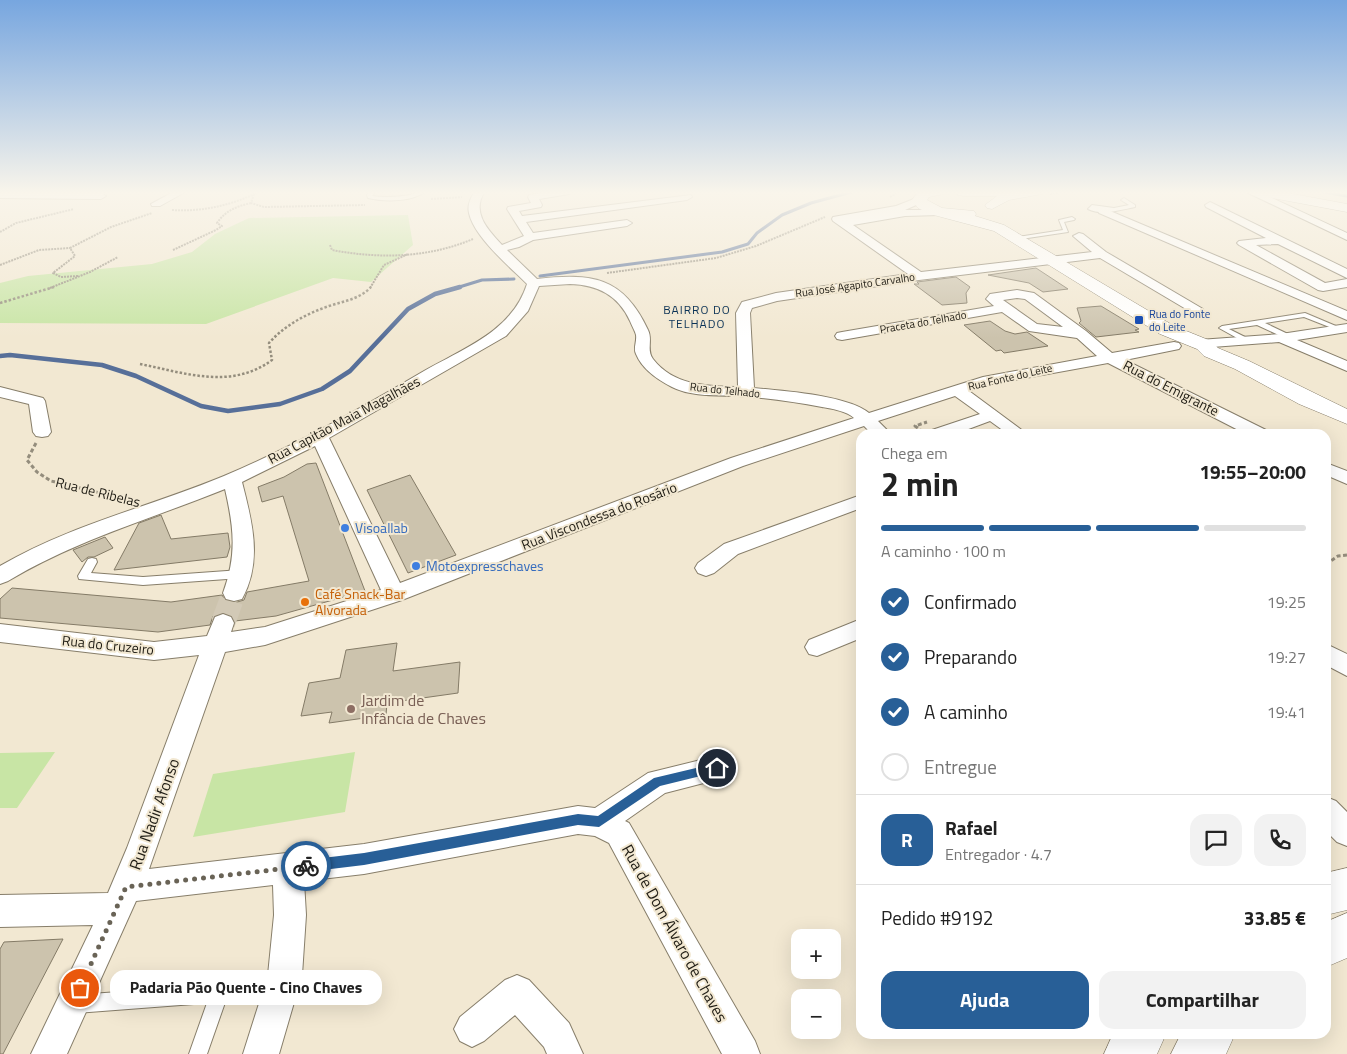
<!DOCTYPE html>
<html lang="pt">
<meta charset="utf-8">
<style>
:root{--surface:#fff;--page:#f2f2f2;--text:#222;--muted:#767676;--line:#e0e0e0;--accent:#285f97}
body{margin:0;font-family:"Titillium Web",sans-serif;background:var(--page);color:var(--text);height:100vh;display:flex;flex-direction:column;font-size:19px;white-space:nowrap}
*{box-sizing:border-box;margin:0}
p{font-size:16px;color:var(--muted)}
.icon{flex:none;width:28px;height:28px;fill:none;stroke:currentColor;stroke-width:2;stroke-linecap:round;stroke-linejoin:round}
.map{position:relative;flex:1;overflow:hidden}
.drawer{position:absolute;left:856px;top:429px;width:475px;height:610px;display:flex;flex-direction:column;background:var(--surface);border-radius:15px;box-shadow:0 5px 20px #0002}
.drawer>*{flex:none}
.buttons{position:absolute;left:791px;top:929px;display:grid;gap:10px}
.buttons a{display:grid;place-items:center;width:50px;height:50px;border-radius:10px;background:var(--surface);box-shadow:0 5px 20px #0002;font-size:25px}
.pin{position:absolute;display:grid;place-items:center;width:42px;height:42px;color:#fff;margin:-21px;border:2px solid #fff;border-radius:50%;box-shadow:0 1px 5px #0007}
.courier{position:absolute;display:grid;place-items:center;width:50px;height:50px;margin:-25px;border:4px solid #285f97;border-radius:50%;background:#fff;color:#222;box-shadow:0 1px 6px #0007}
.bubble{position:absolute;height:35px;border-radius:15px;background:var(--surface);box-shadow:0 5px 20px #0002;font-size:16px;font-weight:700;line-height:35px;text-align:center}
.overview em{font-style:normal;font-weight:700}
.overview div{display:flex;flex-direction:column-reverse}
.overview{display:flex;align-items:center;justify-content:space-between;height:85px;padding:0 25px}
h1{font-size:32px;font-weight:700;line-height:38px}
.bar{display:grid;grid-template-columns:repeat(4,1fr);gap:8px 5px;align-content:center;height:60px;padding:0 25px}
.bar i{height:6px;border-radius:4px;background:var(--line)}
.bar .on{background:var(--accent)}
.bar p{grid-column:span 4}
.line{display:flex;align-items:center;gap:12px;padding:0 25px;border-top:1px solid var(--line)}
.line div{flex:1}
.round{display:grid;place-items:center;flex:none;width:52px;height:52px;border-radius:15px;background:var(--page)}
ol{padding:0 25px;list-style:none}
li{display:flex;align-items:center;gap:15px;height:55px}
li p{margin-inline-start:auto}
li .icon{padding:5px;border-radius:50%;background:var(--accent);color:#fff;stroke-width:4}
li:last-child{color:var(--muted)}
li i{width:28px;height:28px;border:2px solid var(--line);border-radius:50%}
.action{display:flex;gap:10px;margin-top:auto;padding:10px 25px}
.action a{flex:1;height:58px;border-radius:15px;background:var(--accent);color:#fff;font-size:20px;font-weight:700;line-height:58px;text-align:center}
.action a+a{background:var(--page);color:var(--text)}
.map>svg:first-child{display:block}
.green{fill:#c8e5a5}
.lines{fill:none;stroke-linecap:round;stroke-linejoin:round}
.stream-far1{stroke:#576f99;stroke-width:3}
.stream{stroke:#576f99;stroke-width:4.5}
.building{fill:#ccc3ad;stroke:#847b67}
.street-tunnel{stroke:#d2c9b6;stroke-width:24;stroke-dasharray:24 12;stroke-linecap:butt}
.lane-casing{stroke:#877e6a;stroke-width:2}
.street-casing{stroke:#877e6a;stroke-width:2}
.secondary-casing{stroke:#877e6a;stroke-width:1}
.path-far2{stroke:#948d7d;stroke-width:2;stroke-dasharray:2 1;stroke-linecap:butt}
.path-far1{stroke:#948d7d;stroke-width:2.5;stroke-dasharray:2.5 2;stroke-linecap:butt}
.path{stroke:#948d7d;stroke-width:3;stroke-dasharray:4 2.5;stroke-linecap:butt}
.lane{fill:#fff;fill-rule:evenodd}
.street{fill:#fff;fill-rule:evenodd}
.secondary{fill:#fff;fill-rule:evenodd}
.route{fill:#285f97}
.done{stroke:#696356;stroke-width:5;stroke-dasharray:0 9}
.transit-dot{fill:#1a4fb4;stroke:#f2e8d2;stroke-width:2}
.shop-dot{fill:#3f7fe0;stroke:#f2e8d2;stroke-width:2}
.food-dot{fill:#e8710a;stroke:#f2e8d2;stroke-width:2}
.education-dot{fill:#8d6e63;stroke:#f2e8d2;stroke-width:2}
.labels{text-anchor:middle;stroke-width:4;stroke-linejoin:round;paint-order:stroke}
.far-street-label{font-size:11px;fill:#1f1c14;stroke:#f2e8d2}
.far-transit-label{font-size:11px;fill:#164399;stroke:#f2e8d2;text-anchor:start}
.far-neighbourhood-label{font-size:12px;letter-spacing:1px;fill:#0a3257;stroke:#f2e8d2}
.street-label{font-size:14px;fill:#1f1c14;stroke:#f2e8d2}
.shop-label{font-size:14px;fill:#366cbe;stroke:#f2e8d2;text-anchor:start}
.food-label{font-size:14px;fill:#c56008;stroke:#f2e8d2;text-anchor:start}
.near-education-label{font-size:16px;fill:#785e54;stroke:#f2e8d2;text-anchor:start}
.near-street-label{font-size:16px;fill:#1f1c14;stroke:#f2e8d2}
</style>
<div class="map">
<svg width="1347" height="1054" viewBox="0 0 1347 1054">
<rect width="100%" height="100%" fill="#f2e8d2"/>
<path class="green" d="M408,215L413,245L371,282L333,278L206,324L0,323V283L28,276L152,264L192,252L215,234L249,218Z
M55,752L17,808H0V753Z
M355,752L345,812L193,837L213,774Z"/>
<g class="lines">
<path class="stream-far1" d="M1319,191L1347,196
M540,276L722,252L748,244L757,233L782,215L811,203L855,191
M456,288L482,280L514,279"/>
<path class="stream" d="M0,356L10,355L102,365L136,376L201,406L228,411L280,404L322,389L350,371L408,309L435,294L460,287"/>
</g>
<path class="building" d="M1036,268L1068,289L1043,292L1029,283L988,275Z
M956,277L970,287L966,293L967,303L942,305L914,284H919L917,282Z
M1101,306L1139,329L1135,330L1139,332L1096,337L1079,323L1081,321L1077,308Z
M990,321L1005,331L1015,334L1027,332L1048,346L1004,353L1001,350L996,351L964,325Z
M316,463L365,591L276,616L235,621L232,615L222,612L213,616L210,625L158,632L0,618V599L12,588L171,602L222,595L226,601L234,603L244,600L247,592L309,581L283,496L262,502L258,487L284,477L307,464Z
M410,475L456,555L408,573L367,490Z
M161,515L171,539L228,533L230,547L227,557L114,570L139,523Z
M105,537L113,548L94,557H88L82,562L73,550Z
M397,643L393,671L460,662L458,693L387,703L386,715L329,723L332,712L301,716L309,683L340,678L346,650Z
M63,939L3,1054H0V949L4,942Z"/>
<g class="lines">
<path class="street-tunnel" d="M223,623L234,593"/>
<defs>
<path id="lane" d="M371,191H376L372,196C384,198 398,197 410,195C416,193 421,191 426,191C413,202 385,202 368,198L367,195Z
M1124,198L1135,205V207C1120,210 1102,216 1088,209L1092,205L1114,208L1129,205L1121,200Z
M1072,217L1075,219L1074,220L1064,222L1068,232L1015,240L1012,238L1063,230L1059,220Z
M1305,313L1343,329L1337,330L1304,317L1265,323L1290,335L1291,337L1287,339L1257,325L1229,329L1249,339L1250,341L1246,343L1219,328L1222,326Z
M92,558L96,559L97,562L91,573L143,577L241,570L245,571L246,574L245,577L241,578L143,585L79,579L78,576L88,559Z
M219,985L225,988L228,994L207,1054H189L207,1003L76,1013L70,1010L67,1004L70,998L76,995Z"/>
<path id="street" d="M175,191H187L160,206H152L151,204Z
M475,191H485C471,212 487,229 502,245L524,236L507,209L508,207L531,203L528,197L529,195L552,191H574L569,194L539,199L542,205L541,207L519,211L522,216L691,195L692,197L687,200L526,222L533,233L627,220L632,223L627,226L533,240L519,247L507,250L537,279C591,273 623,276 648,330C653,340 646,350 653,359C674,386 707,386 738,387L736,313L742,302L776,293L908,274L833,221L832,219L833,217L896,206L919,197L924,200L923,202L905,210H943L944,212L939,215L905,216L853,225L921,272L1092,252L1073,236L1079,233L1083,234L1106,252L1203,309L1201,312H1191L1100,258L919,280L777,301L752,308L750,313L754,388C783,391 847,395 869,413L983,377L1097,356L1077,338L1029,331L1002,312L842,340L837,339L835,336L837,333L842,332L994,306L986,299L990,294L1017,290L1034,293L1086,331L1112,353L1174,342L1179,343L1181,346L1179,349L1125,360L1266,430L1268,434H1246L1108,363L992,384L969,391L1027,434H1008L990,421L955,434H930L932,430L980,414L955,396L878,421L891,434H872L864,426L743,466L402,600L265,645L225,652L149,869L364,844L578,806L595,808L648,773L717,756L727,759L731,768L727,777L665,793L625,821L629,823L755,1041L760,1054H722L609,843L595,836L578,834L364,874L304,881L306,915L302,975L279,1054H243L268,975L274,915L273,885L136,901L67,1054H31L93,925L0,927V895L108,893L127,848L199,655L154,660L0,642V624L154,642L207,636L215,617L223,614L231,617L234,623L231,632L265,627L381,590L315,446L242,482C252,521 263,561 242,599L234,601L226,599L223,593C237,555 234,528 225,489C151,519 76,540 8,581L0,584V566C70,525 149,507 224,476C293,447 359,409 424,371C465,348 512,331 527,284C510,267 474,237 469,213C467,205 471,197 475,191ZM570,284C598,285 618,295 630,321C632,326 635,331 636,335C637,342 633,348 636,354C642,369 658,380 672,387C692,397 717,395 739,396C767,398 795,402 822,407C833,409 846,411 854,418L731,458L400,583L329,438L506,336L528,311L539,286ZM1017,298L1025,299L1063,327L1037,324L1003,300Z
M1244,191H1257L1347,233V240Z
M0,192L101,193L106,196L101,199L0,198Z
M1210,202L1347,269V278L1278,244L1256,245L1325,283L1347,279V287L1323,291L1318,290L1239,245L1237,243L1239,241L1266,238L1206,207L1205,205Z
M1103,208L1347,311V320L1099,213L1098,211L1099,209Z
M1347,324V332L1297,340L1347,361V371L1279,342L1199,348L1194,347L1192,344L1194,341L1199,340L1281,334Z
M0,387L43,398L45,401L51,432L48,436L42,437L36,436L33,432L29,404L0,397Z
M1326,463L1347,471V484L1326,475Z
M861,495V508L738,554L714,573L706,576L698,573L695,568L698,563L724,544Z
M861,619V638L817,656L809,654L805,647L809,640Z
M1326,644L1347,654V676L1326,665Z
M1326,797L1336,801L1347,812V846L1337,842L1326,831Z
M517,975L529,980L569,1023L583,1054H547L544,1047L515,1015L484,1041L472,1047L460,1041L454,1029L460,1017L505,980Z"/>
<path id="secondary" d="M919,191H946L944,194L929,197L927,200L942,208L974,211L976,214L975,216L1004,225L1174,326L1211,341L1218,348L1249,361L1347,409V424L1299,404L1235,369L1204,356L1197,349L1160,334L994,231L930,214L918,208L912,200Z
M957,191H1044L1042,194L1009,200L992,209L987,208L985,205L997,196H963L958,195Z
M1249,191H1277L1347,204V212L1256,195Z
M1347,868V910L1326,915V873Z
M1347,913V958L1326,967V922Z
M1113,1034H1166L1157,1054H1104Z
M1181,1034H1235L1226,1054H1171Z"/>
</defs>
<use href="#lane" class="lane-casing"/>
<use href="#street" class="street-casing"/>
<use href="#secondary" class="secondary-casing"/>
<path class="path-far2" d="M254,194L251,203L264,207L365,205
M1050,194L1067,191
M890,197L900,191
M431,199L462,197
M172,210C204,212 232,205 261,191
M0,232L16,223L74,209
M330,245L332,250C380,259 428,258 473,239
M173,250L216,230L222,226L217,223C225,211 237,206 251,203
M0,265L39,250L70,248
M607,273L716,258L756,246L825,217
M78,276L61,277L53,273L75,256L70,248L111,227L152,213
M50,288L90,272L118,257
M370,288L384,265L408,254"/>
<path class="path-far1" d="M0,303L54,287
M140,364C185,373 231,390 272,360L269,343C285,325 306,314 329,306C344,301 360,299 371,287"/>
<path class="path" d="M923,432L915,426L927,422
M36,443L27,460L37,472L51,481L129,500
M1326,564L1338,556L1347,555"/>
<use href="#lane" class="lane"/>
<use href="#street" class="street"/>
<use href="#secondary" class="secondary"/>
</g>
<linearGradient id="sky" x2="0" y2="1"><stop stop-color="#77a6df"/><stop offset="0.57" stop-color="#f9f5eb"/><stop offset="1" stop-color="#f9f5eb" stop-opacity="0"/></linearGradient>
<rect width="1347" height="338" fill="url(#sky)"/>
<path class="route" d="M717,763L721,764L723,768L721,771L660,786L599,827L578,825L364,865L306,872L302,870L300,866L302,861L306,860L364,853L578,814L598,816L654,778Z"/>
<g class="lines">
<path class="done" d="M80,988L126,887L306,866"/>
</g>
<rect class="transit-dot" x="1134" y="315" width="10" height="10" rx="2.5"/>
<g class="shop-dot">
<circle cx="345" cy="528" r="5"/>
<circle cx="416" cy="566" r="5"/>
</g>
<circle class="food-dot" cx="305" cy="602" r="5"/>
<circle class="education-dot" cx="351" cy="709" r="5"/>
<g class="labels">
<g class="far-street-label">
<text transform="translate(855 285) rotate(-8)" y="4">Rua José Agapito Carvalho</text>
<text transform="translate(923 322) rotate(-10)" y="4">Praceta do Telhado</text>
<text transform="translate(1010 377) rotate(-13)" y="4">Rua Fonte do Leite</text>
<text transform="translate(725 390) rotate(6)" y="4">Rua do Telhado</text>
</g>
<g class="far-transit-label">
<text x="1149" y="318">Rua do Fonte<tspan x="1149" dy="13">do Leite</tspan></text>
</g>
<g class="far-neighbourhood-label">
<text x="697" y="314">BAIRRO DO<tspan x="697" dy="14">TELHADO</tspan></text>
</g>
<g class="street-label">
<text transform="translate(1171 388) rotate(27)" y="5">Rua do Emigrante</text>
<text transform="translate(344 420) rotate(-28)" y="5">Rua Capitão Maia Magalhães</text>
<text transform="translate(98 492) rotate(14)" y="5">Rua de Ribelas</text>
<text transform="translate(599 516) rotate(-21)" y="5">Rua Viscondessa do Rosário</text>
<text transform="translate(108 645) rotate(6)" y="5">Rua do Cruzeiro</text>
</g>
<g class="shop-label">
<text x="355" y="533">Visoallab</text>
<text x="426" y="571">Motoexpresschaves</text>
</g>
<g class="food-label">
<text x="315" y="599">Café Snack-Bar<tspan x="315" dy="16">Alvorada</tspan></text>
</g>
<g class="near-education-label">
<text x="361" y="706">Jardim de<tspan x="361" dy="18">Infância de Chaves</tspan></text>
</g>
<g class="near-street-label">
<text transform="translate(154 814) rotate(-70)" y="6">Rua Nadir Afonso</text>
<text transform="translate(675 933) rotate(61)" y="6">Rua de Dom Álvaro de Chaves</text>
</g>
</g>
</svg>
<div class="buttons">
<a>+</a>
<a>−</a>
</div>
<div class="pin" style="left:80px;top:988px;background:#ea580c"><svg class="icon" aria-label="bag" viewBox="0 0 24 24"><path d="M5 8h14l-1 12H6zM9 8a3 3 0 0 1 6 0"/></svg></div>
<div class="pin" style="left:717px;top:768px;background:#1f2937"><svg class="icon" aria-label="home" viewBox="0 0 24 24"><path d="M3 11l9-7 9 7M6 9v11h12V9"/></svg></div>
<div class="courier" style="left:306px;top:866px"><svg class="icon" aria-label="bike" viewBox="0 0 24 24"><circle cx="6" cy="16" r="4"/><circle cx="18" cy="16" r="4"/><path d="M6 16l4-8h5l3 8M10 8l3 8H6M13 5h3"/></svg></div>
<div class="bubble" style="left:110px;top:970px;width:272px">Padaria Pão Quente - Cino Chaves</div>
<section class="drawer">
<div class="overview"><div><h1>2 min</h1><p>Chega em</p></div><em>19:55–20:00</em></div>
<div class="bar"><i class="on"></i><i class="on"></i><i class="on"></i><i></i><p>A caminho · 100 m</p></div>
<ol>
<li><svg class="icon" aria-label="check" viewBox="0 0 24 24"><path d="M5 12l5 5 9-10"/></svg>Confirmado<p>19:25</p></li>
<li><svg class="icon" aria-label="check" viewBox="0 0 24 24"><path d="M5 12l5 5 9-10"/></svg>Preparando<p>19:27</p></li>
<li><svg class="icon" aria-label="check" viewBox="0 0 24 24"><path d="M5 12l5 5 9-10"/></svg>A caminho<p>19:41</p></li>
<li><i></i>Entregue</li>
</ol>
<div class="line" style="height:90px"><b class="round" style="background:var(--accent);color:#fff">R</b><div><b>Rafael</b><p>Entregador · 4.7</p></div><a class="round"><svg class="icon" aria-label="chat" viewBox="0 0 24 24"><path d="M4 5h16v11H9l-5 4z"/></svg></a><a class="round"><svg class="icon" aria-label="phone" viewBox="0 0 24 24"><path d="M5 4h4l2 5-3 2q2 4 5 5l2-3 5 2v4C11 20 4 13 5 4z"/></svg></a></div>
<div class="line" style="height:65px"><div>Pedido #9192</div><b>33.85 €</b></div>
<div class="action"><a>Ajuda</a><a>Compartilhar</a></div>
</section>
</div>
